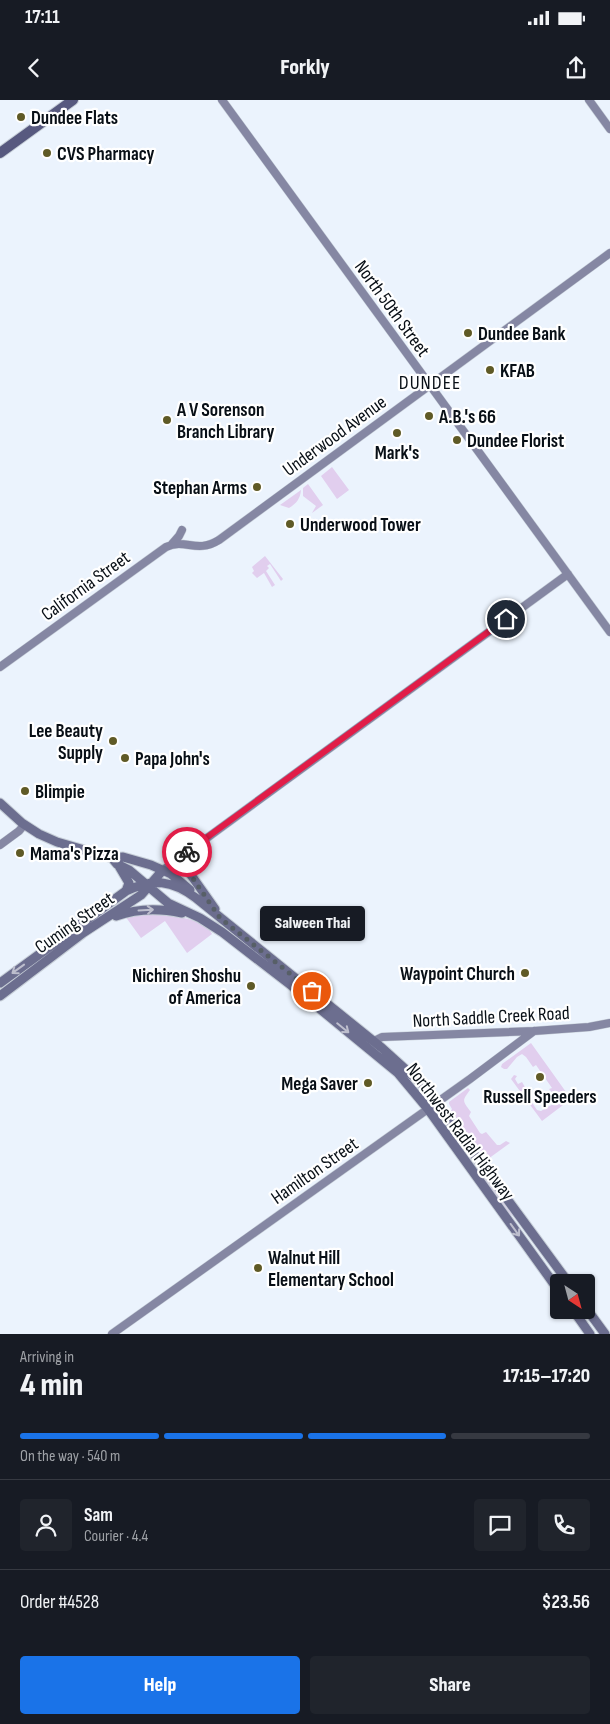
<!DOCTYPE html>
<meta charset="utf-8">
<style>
:root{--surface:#171b24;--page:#20242c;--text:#f1f3f6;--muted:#9ea1a6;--line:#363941;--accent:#1a73e8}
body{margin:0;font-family:"Sofia Sans Condensed",sans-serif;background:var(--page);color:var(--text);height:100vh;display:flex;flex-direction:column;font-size:19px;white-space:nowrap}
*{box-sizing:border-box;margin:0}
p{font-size:16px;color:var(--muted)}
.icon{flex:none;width:28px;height:28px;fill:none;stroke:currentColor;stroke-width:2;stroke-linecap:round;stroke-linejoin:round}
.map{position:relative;height:1234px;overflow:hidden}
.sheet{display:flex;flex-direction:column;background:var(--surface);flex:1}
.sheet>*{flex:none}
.needle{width:32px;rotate:144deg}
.fabs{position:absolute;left:550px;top:1174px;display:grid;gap:10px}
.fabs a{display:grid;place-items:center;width:45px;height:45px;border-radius:5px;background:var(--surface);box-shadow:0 1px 4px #0004;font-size:25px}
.pin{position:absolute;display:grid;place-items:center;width:42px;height:42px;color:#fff;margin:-21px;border:2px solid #fff;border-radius:50%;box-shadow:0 1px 5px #0007}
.courier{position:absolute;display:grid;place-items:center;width:50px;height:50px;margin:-25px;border:4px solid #e11d48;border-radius:50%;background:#fff;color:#222;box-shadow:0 1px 6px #0007}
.bubble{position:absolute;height:35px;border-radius:5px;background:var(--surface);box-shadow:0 1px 4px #0004;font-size:16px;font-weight:800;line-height:35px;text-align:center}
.head em{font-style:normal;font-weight:800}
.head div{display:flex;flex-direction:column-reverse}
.head{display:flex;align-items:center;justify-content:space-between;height:85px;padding:0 20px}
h1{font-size:32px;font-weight:800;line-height:38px}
.bar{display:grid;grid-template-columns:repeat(4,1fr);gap:8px 5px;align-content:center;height:60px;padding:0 20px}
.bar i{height:6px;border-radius:4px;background:var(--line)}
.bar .selected{background:var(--accent)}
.bar p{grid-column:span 4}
.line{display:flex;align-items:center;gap:12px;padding:0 20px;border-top:1px solid var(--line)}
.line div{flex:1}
.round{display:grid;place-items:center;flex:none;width:52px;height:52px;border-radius:5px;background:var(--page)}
.button{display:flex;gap:10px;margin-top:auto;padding:10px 20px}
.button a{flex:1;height:58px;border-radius:5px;background:var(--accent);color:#fff;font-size:20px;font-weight:800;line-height:58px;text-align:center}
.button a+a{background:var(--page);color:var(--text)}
.status{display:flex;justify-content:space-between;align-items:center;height:35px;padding:0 25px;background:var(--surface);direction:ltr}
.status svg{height:14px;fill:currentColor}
header{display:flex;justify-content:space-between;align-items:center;height:65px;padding:0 20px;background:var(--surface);font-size:22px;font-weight:800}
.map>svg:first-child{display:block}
.green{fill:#e1ceee}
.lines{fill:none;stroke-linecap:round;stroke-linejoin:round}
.secondary-casing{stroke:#c7cfd8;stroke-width:9}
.primary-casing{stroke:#c7cfd8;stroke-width:11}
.highway-casing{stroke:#c7cfd8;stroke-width:12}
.secondary{stroke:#8587a3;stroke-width:8}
.primary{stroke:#6c6e8f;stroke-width:9}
.highway{stroke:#57597f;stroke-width:10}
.oneway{stroke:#bdbecd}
.done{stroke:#575f67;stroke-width:5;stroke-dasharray:0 9}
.route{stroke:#e11d48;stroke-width:6}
.poi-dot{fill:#5f5a26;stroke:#fff;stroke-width:2}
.labels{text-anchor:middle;stroke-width:4.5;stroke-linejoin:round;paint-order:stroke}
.poi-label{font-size:19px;font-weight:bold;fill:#080f16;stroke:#fff;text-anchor:start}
.street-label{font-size:19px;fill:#080f16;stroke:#fff}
.neighbourhood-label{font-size:20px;letter-spacing:1px;fill:#080f16;stroke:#fff}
</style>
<div class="status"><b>17:11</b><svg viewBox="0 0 49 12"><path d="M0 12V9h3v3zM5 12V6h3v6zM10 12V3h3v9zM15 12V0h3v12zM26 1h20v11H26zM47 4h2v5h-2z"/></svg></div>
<header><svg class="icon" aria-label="back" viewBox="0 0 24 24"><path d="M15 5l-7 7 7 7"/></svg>Forkly<svg class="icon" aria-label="share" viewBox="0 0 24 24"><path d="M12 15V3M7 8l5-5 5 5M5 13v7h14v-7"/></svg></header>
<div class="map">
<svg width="610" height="1234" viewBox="0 0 610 1234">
<rect width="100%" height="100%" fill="#ebf3fd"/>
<path class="green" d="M332,367L349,390L337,399L321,376Z
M308,384L323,405L312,413L316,406L303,396V388Z
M301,390C300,399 297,403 289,408L280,405Z
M265,456L283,479L281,481L270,464L267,466L269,468L266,471L275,485L272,487L264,473L257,478L252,473L254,471L252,467Z
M145,812C160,813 207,818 212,834L187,853L165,821L141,838L125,816Z
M531,943L571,999L542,1021L511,979L514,975L517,976L515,979L518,984L522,982L525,987L524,991L537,1010L541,1011L555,1003L556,997L549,989L552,988L536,965L533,967L526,957L522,954L517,957L507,969H504L501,967L502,964Z
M468,988L470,990C462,1001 462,1000 471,1012L469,1016L480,1033L482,1034L486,1032L497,1045H500L506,1041L510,1043L488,1059H486L451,1011L452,1009L449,1004V1002Z
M449,1029L458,1037L524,1128L523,1129L516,1119L506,1110L448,1030Z"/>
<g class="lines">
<defs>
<path id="secondary" d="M222,0L610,532
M589,0L610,29
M172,444L179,436L182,430
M0,567L166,447C186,438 196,454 219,440L610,153
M0,745L19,731L24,725
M159,773L568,474
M374,941L382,937L534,931L589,927L610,923
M112,1234L470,979L534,931"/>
<path id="primary" d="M0,703L22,723L39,734L57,742L112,758L123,757L151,765L171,774L190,790
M112,758L117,764L129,770L168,803L200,818L222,832L292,886L398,973L428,1009L559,1191
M179,758L215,809
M119,766L129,783L126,791
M116,816C138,808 159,808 182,813
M0,883L126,791C153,778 172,780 196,798L382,948L424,986L568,1182
M0,896L83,833L141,795L163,770
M586,1208L605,1234
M573,1210L590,1234"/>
<path id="highway" d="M0,53L73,0"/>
</defs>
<use href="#secondary" class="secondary-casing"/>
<use href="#primary" class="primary-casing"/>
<use href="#highway" class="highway-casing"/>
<use href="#secondary" class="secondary"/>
<use href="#primary" class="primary"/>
<use href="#highway" class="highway"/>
</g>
<defs><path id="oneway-shaft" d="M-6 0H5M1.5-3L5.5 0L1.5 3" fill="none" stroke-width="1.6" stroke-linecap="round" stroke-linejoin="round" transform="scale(1.25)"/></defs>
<g class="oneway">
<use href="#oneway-shaft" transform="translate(146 810) rotate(-3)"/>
<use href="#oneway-shaft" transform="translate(18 869) rotate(144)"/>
<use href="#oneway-shaft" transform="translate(343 928) rotate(39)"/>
<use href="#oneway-shaft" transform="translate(515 1130) rotate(54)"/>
</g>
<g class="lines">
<path class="done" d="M187,752L179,758L220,818L312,891"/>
<path class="route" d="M187,752L506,519"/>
</g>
<g class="poi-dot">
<circle cx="21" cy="17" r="5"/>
<circle cx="47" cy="53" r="5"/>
<circle cx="468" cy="233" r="5"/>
<circle cx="490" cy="270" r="5"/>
<circle cx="429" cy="316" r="5"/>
<circle cx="167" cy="320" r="5"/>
<circle cx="397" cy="333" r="5"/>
<circle cx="457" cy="340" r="5"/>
<circle cx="257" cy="387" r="5"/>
<circle cx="290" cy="424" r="5"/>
<circle cx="113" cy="641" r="5"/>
<circle cx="125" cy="658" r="5"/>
<circle cx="25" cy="691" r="5"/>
<circle cx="20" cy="753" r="5"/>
<circle cx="525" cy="873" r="5"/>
<circle cx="251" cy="886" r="5"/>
<circle cx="540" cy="977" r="5"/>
<circle cx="368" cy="983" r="5"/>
<circle cx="258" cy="1168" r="5"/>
</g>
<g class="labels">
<g class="poi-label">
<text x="31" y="24">Dundee Flats</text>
<text x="57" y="60">CVS Pharmacy</text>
<text x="478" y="240">Dundee Bank</text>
<text x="500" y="277">KFAB</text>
<text x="177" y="316">A V Sorenson<tspan x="177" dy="22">Branch Library</tspan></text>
<text x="439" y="323">A.B.'s 66</text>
<text x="467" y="347">Dundee Florist</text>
<text x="397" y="359" text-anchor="middle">Mark's</text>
<text x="247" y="394" text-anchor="end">Stephan Arms</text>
<text x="300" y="431">Underwood Tower</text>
<text x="103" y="637" text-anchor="end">Lee Beauty<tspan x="103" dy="22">Supply</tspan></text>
<text x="135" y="665">Papa John's</text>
<text x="35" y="698">Blimpie</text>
<text x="30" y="760">Mama's Pizza</text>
<text x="515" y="880" text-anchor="end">Waypoint Church</text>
<text x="241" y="882" text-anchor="end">Nichiren Shoshu<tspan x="241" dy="22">of America</tspan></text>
<text x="358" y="990" text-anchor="end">Mega Saver</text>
<text x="540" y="1003" text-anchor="middle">Russell Speeders</text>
<text x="268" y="1164">Walnut Hill<tspan x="268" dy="22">Elementary School</tspan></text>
</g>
<g class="street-label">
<text transform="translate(393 208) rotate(54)" y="7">North 50th Street</text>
<text transform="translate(334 335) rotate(-36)" y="7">Underwood Avenue</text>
<text transform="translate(85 485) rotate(-36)" y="7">California Street</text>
<text transform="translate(74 822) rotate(-35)" y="7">Cuming Street</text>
<text transform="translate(491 916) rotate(-3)" y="7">North Saddle Creek Road</text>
<text transform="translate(461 1031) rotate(53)" y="7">Northwest Radial Highway</text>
<text transform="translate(314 1070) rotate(-35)" y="7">Hamilton Street</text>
</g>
<g class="neighbourhood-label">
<text x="430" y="289">DUNDEE</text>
</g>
</g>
</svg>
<div class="fabs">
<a><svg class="needle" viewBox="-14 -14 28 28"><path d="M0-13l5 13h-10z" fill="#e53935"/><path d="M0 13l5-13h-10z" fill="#9ea1a6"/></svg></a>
</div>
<div class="pin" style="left:312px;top:891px;background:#ea580c"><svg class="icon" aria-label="bag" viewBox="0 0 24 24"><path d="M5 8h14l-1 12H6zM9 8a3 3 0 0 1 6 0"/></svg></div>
<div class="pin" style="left:506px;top:519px;background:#1f2937"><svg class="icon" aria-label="home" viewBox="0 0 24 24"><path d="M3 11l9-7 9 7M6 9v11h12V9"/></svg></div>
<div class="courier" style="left:187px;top:752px"><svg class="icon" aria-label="bike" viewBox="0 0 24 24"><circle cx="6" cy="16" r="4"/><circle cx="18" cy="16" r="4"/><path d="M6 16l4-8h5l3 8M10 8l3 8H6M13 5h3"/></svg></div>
<div class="bubble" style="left:260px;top:806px;width:105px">Salween Thai</div>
</div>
<section class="sheet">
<div class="head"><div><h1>4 min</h1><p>Arriving in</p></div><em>17:15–17:20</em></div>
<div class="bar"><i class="selected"></i><i class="selected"></i><i class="selected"></i><i></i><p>On the way · 540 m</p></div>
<div class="line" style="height:90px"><a class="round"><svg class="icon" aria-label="person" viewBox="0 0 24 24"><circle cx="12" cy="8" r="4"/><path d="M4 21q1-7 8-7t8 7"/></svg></a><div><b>Sam</b><p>Courier · 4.4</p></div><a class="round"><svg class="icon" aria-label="chat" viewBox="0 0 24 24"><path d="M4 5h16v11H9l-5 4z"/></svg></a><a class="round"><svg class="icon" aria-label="phone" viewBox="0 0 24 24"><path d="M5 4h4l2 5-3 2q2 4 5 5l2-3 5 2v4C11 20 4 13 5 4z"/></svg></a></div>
<div class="line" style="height:65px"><div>Order #4528</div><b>$23.56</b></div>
<div class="button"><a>Help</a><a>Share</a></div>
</section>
